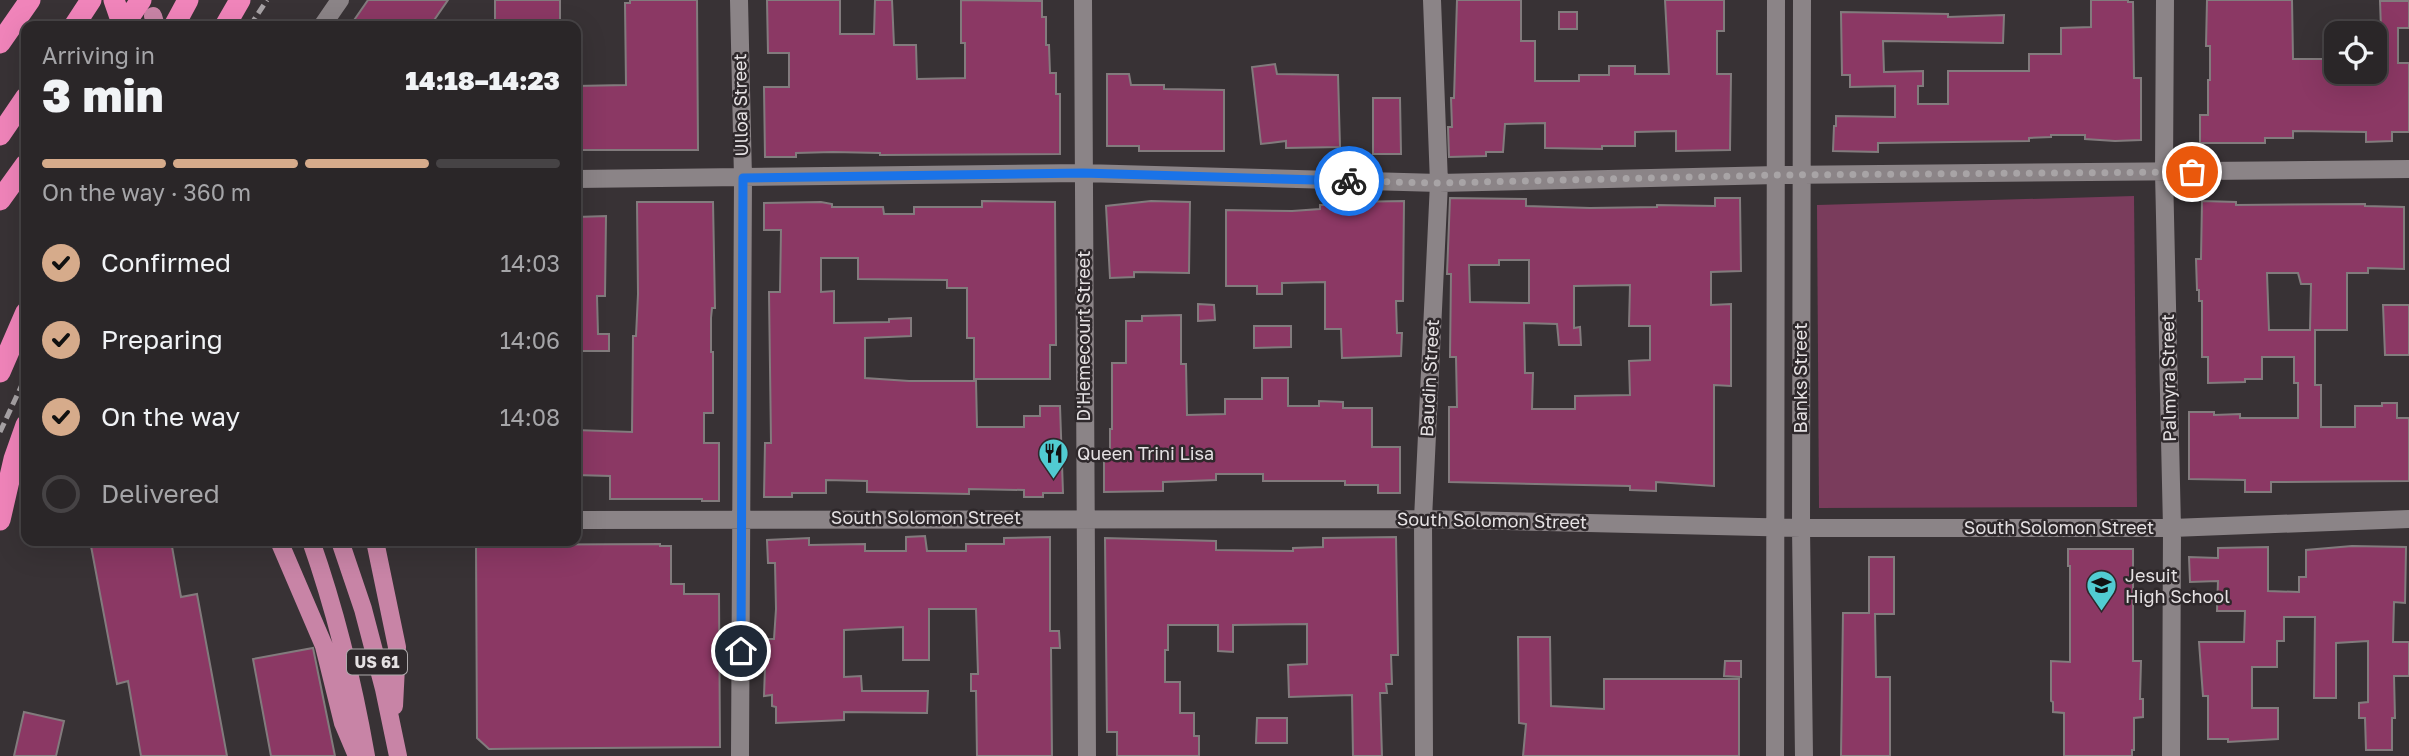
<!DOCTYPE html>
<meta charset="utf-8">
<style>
:root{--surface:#2a2628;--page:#363234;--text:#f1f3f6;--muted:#a5a5a8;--line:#464345;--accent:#d6ab8b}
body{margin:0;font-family:"Golos Text",sans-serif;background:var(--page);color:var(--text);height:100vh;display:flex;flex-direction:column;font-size:26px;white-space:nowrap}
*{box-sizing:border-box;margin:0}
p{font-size:23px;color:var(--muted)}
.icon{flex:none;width:38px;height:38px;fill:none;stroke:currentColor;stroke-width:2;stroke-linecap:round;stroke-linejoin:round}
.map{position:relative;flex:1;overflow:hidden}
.side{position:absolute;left:21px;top:21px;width:560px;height:525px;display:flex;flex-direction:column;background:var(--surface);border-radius:14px;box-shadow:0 7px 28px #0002,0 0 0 2px var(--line)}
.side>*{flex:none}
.tools{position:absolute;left:2324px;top:21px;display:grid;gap:14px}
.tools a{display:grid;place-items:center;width:63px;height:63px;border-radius:14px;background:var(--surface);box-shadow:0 7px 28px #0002,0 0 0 2px var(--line);font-size:35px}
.pin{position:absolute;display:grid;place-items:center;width:60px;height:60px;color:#fff;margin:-30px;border:4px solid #fff;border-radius:50%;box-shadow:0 2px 7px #0007}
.courier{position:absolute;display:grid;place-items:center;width:70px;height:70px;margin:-35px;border:5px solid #1a73e8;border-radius:50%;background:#fff;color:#222;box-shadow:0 2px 9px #0007}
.headline em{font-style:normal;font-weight:800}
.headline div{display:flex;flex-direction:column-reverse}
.headline{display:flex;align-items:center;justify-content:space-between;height:119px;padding:0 21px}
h1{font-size:46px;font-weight:800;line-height:52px}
.bar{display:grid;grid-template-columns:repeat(4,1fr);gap:10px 7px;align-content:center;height:84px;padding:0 21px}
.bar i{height:9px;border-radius:5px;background:var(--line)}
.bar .current{background:var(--accent)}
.bar p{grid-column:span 4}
ol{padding:0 21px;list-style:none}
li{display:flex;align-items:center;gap:21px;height:77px}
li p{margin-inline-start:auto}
li .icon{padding:7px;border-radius:50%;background:var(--accent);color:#111;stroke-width:4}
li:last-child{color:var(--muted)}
li i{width:38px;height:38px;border:4px solid var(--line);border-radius:50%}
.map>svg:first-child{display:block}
.green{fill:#7a3c5c}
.building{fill:#8b3864;stroke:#827b7d;stroke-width:2;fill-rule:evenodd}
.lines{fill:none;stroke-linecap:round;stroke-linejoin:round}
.minor{stroke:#8b8487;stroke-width:18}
.major{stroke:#c884a6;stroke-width:18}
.highway{stroke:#f084ba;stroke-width:21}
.rail{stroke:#a7a2a5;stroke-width:5;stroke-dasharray:10 5;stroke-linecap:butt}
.done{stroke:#a8a4a6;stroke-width:7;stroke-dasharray:0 12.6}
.route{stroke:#1a73e8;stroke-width:9}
.labels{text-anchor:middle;stroke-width:5;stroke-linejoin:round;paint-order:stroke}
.shield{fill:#2e282b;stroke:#aeaaac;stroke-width:2}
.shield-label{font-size:16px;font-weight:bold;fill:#e5e1e3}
.street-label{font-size:18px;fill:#e5e1e3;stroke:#2e282b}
.poi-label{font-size:18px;fill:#e5e1e3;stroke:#2e282b;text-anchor:start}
</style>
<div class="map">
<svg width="2409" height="756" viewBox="0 0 2409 756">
<rect width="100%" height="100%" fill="#383235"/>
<path class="green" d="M2134,196L2137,507L1819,508L1817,205Z"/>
<path class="building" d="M368,0H448L430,26H350Z
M495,0H560V26H495Z
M630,0H697L698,150H576V86L626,85L625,3H630Z
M767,0H840V34H874L875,0H892L894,45H916L917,79L965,78V43H961V0L1042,1V17H1046V45H1049L1050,73H1056V94H1060V154L880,155V153L833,152L796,153V157H765L764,87H789V53H768Z
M1457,0H1521V41H1535V81H1579V75H1609V66H1635V74H1669L1665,0H1724V31H1717V74H1731L1730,150L1676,151V131L1635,132V146H1602V149L1545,148V123L1505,124L1503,152H1486V156L1449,157L1448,127H1452L1451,98H1454Z
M2091,0H2128V2H2133L2134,78H2141V140L2115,141L2085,139V135H2051V137L2029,138V141L1878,143V152L1833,151L1834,126H1836V116L1895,117V86L1850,87V75H1842L1841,12L1948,14V17L2004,15L2003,43L1883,41L1884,72L1923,71V86H1918V104H1948V71H2029V54H2061V28L2091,27Z
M2207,0H2292L2293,59H2336V72H2375V29H2381L2380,1H2409V28H2398V63H2409V132H2392V141L2366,142V132L2293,131V138H2265V143H2200V115H2208V80H2210V46H2206Z
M1559,12H1577V29H1559Z
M1275,64L1277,74L1338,75L1340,147L1286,148V141L1261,144L1252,67Z
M1107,74H1129L1131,85H1164V89L1224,90V151H1139V146H1107Z
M1373,98H1400L1401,154H1373Z
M1450,198L1526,199V206L1590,208L1657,207V205L1715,206V198H1740L1741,271L1711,272V305L1731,304V386L1714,385V486L1656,482V491L1630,490V486L1449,482V407H1457L1456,357H1450L1451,274H1447ZM1499,260H1529V303L1470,302L1469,265H1499ZM1630,285L1629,326H1650V360L1629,361L1630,395L1575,396V409H1532L1533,373H1525L1524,323L1557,324L1559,345H1581L1580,327L1574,328V286Z
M982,201L1055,202L1056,345H1050V379H974V338H967V288H947V280L858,279V258H821V292L834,291V323L889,322V319L911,318V336L865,338V378L909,381H976L977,427H1024V416H1040V406H1060L1063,493H1043V497H1024V490L969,489V494L867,492V481L826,480V493H792V497H764L765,443H771L769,292H780L781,230H764V203L821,202L832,204V207H883L884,214H914V207H982Z
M1151,201L1190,202L1189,273L1134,272V277L1110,278L1106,206Z
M1404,201L1403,301H1396L1397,333H1402L1401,356L1342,358L1341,329H1325V282L1282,283V294H1257V286H1226V210L1292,211L1320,209V205H1349V202Z
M2202,201L2236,202V205L2365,204V206L2404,207V269L2368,268V273H2347V330H2315V385H2321V427H2355V406H2382V403H2397V418H2409V481L2271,482V492H2245V480L2189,479V412H2214V415L2240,414V418H2298V383H2294V357H2262V379H2245V382L2208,383V357H2202V301H2199V290H2197L2196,259H2201ZM2267,273H2298L2301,284H2311L2310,330H2269Z
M637,202H713L715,308H712L711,318V352H713V413H704V443H719V501H702V499H610V476L576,475V430L632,432L633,336H636L638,294Z
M606,216L605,296H597L598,334H609V351H576V223H578L577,217Z
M1198,304L1214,305L1215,320L1198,321Z
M2383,305H2409V355H2385Z
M1181,315V364H1186L1187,415L1225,414V399H1262V378H1288V406H1319V401L1343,402V408H1372V447H1400V493H1378V485H1345V481H1263V474H1216V480L1163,482V491L1104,492V459H1110V429H1112V363H1126V321H1142V316Z
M1254,326H1291V347L1254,348Z
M925,536L927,551H966V544H1004V538L1050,537V631H1059L1060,648H1051L1052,756H977L976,691H971V674H978L976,609H929V660H903V627L844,630V677L861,676L862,691H928L927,713L844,712V720L776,723V707L772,706V695L764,696L766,639H774L776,609L775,563H768L767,540L809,538V545L865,544V551H906V537Z
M1396,537L1398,655H1391L1392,684H1386L1387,693H1380L1382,756H1353L1352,695L1289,697L1288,665L1307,664V624L1233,625V652L1218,651V625H1168V650H1165V682H1180V713H1194V736H1199V756H1117V732H1107L1105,538L1216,541V550L1293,551V548L1323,547V538Z
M118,541H171L181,597L197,594L227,756H141L128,681L117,684L91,546Z
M660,544V546H671V584H684V594H719L720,747L489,749L477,738L476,545Z
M2352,546L2406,547L2405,603L2394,602L2393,642H2409V676H2394L2395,718H2392V750H2366L2365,718H2359V703L2368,702V641L2336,643V698H2314L2315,617H2284V641H2277V667H2252V708H2278V739L2228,742V739H2208V696H2203L2199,642H2244L2245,611H2217L2218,581L2190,582L2189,557L2218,558V548L2268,547V591L2299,592V577H2306V550Z
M2068,549H2133V661H2141L2140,699H2143V717L2134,718V750H2132V756H2064V713L2053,712V702L2051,701V661L2070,662V566H2068Z
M1869,557H1894V614H1875L1876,677H1890V756H1841L1843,613H1869Z
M1518,637H1550L1551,706L1604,709V679H1739V756H1523L1526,724L1519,723Z
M313,648L335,756H271L253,659Z
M1725,661H1741V677L1724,676Z
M24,712L64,721L56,756H14Z
M1257,718H1287V743H1256Z"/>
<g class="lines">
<path class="minor" d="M739,0L743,178L740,756
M1083,0L1087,756
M1802,0L1801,528L1804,756
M2165,0L2164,172L2172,528L2171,756
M322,26L340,0
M576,179L1083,173L1439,183L1777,175L2409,169
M576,520L1423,519L1801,528H2172L2409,519
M1424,756L1423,519L1439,183L1432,0
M1775,756L1776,0"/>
<path class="major" d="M153,16L156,26
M279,541L324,646L343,723L357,756
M311,541C336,612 353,682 366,756
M340,541L363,609L384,689L398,756
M375,541L397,647L394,706"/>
<path class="highway" d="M114,0L123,26
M74,26L91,0
M123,26L141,0
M174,26L188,0
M225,26L240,0
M0,43L30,0
M0,135L26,97
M0,200L26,164
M0,372L26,312
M0,520L14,459L26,425"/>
<path class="rail" d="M250,26L267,0
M0,432L26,376"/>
</g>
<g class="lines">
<path class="done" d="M1349,181L1438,183L1777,175L2192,172"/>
<path class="route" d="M741,651L743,178L1083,173L1349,181"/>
</g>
<defs>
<symbol id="restaurant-pin" viewBox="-11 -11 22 30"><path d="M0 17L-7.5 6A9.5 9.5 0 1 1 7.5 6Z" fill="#51ccd2" stroke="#2e282b"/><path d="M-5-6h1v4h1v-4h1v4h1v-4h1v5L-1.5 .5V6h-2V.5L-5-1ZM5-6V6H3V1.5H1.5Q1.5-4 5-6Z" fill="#111"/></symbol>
<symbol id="school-pin" viewBox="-11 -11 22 30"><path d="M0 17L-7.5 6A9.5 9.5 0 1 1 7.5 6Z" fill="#51ccd2" stroke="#2e282b"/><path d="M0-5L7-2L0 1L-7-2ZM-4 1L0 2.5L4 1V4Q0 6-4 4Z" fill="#111"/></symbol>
</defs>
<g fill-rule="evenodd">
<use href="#restaurant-pin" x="1036" y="436" width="35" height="47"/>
<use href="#school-pin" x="2084" y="568" width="35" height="47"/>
</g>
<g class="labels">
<rect class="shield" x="347" y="649.5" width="60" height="25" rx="5"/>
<g class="shield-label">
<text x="377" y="668">US 61</text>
</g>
<g class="street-label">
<text transform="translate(741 105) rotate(-91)" y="6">Ulloa Street</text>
<text transform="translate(1084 336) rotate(-90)" y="6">D'Hemecourt Street</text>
<text transform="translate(1430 378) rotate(-87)" y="6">Baudin Street</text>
<text transform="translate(1801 378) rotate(-90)" y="6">Banks Street</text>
<text transform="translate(2169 378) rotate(-91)" y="6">Palmyra Street</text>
<text x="926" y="524">South Solomon Street</text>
<text transform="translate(1492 521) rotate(1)" y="6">South Solomon Street</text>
<text x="2059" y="534">South Solomon Street</text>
</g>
<g class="poi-label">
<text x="1077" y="460">Queen Trini Lisa</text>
<text x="2125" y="582">Jesuit<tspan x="2125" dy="21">High School</tspan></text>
</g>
</g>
</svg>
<div class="tools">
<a><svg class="icon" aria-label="locate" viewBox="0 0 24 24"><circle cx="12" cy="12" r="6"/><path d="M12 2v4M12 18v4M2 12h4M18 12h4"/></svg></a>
</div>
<div class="pin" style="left:2192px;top:172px;background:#ea580c"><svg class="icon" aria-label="bag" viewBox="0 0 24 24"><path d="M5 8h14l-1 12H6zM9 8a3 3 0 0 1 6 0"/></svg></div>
<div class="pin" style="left:741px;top:651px;background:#1f2937"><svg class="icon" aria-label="home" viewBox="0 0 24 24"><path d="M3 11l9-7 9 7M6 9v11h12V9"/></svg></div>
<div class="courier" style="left:1349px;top:181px"><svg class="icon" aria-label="bike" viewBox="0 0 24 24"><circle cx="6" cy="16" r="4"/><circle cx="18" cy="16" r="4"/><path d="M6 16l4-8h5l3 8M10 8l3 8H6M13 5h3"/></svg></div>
<section class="side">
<div class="headline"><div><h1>3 min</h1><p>Arriving in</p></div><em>14:18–14:23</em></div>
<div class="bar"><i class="current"></i><i class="current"></i><i class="current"></i><i></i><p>On the way · 360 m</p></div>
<ol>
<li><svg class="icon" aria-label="check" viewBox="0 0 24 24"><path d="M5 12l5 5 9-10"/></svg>Confirmed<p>14:03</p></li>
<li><svg class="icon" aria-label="check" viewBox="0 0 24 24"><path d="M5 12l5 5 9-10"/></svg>Preparing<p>14:06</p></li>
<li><svg class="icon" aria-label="check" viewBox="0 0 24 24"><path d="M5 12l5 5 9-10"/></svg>On the way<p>14:08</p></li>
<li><i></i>Delivered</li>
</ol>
</section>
</div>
